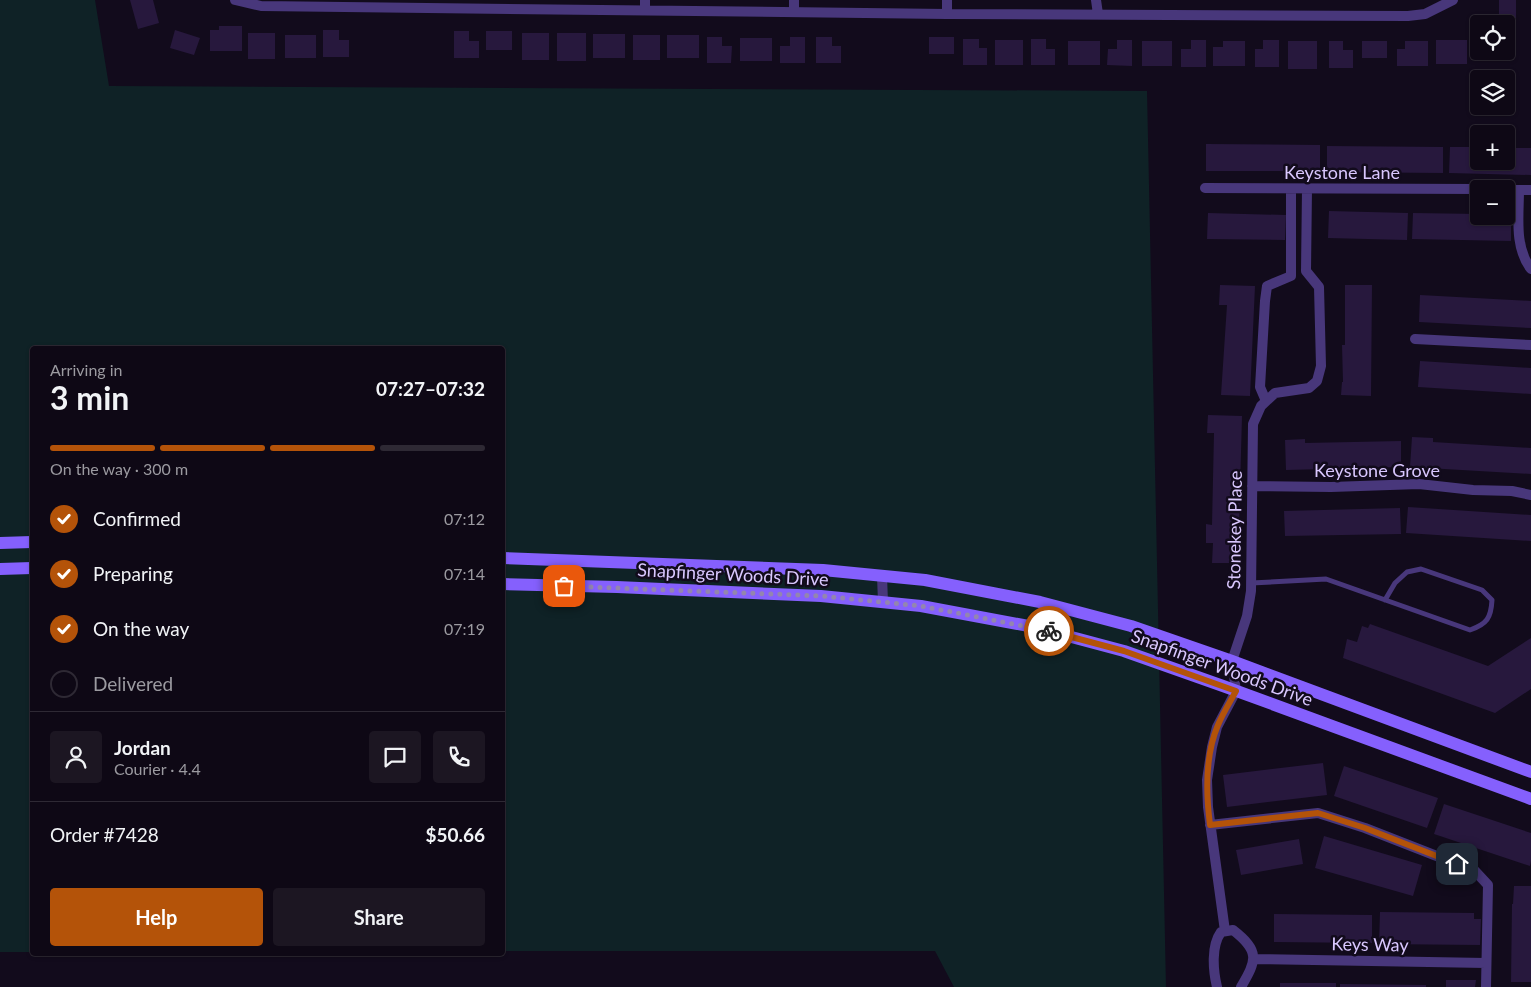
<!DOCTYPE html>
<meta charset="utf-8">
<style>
:root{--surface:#0e0815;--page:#1c1622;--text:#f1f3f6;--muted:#9b9aa0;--line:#2e2934;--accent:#b45309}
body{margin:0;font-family:Lato,sans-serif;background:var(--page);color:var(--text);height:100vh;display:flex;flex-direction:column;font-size:19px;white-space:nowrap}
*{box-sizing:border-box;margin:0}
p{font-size:16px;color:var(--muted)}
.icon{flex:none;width:28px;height:28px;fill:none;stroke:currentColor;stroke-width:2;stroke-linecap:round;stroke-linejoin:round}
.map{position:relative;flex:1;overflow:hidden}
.side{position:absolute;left:30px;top:346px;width:475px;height:610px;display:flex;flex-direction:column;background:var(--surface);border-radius:5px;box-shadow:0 1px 4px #0004,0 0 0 1px var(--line)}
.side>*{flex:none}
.tools{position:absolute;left:1470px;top:15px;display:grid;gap:10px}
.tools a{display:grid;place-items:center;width:45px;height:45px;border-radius:5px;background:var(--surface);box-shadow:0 1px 4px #0004,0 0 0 1px var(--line);font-size:25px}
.pin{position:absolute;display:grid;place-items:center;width:42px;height:42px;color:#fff;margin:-21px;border-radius:10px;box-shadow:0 2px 8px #0006}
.courier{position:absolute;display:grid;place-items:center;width:50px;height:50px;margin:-25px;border:4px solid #b45309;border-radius:50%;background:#fff;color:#222;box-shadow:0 1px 6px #0007}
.headline em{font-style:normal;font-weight:700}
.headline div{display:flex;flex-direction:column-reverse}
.headline{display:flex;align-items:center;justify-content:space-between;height:85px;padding:0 20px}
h1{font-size:32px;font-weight:700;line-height:38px}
.bar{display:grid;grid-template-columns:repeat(4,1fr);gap:8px 5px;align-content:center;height:60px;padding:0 20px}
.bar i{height:6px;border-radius:4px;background:var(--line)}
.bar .active{background:var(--accent)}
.bar p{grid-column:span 4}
.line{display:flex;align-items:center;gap:12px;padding:0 20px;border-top:1px solid var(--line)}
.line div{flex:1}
.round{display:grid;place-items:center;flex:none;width:52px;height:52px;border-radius:5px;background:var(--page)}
ol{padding:0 20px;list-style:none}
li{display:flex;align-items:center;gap:15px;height:55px}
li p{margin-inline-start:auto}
li .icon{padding:5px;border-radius:50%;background:var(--accent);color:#fff;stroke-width:4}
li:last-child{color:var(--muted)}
li i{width:28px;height:28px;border:2px solid var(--line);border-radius:50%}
.cta{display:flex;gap:10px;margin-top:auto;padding:10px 20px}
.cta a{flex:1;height:58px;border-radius:5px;background:var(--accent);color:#fff;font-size:20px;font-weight:700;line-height:58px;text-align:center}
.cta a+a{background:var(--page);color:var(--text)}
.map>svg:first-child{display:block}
.green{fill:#0f2226}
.building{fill:#27183d}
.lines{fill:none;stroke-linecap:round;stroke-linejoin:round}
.lane{stroke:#48377b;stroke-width:5}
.street{stroke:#48377b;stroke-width:10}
.secondary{stroke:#8560fd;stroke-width:12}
.done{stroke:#9385af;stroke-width:5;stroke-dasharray:0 9}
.route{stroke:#b45309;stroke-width:6}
.labels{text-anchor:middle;stroke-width:5;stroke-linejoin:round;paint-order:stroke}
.street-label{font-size:18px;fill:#d9c7fe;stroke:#120b1c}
</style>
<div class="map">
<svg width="1531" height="987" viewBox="0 0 1531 987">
<rect width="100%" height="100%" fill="#120b1c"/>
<path class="green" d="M0,0H95L109,86L1147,91L1166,987H954L935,951H503L502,349H32V952H0Z"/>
<path class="building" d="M130,0H153L159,23L138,29Z
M1499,0H1516V18H1499Z
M219,26H242V51H210V30H219Z
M175,30L200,38L194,55L170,48Z
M323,30H339V40H349V57H323Z
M454,31H469V41H479V58H454Z
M486,31H512V50H486Z
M248,33H275V59H248Z
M522,33H549V60H522Z
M557,33H586V61H557Z
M593,34H625V58H593Z
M285,35H316V58H285Z
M633,35H660V60H633Z
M667,35H699V58H667Z
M707,37H722V46H732L731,63H707Z
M790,37H805V63H780V46H790Z
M816,37H832V46H841V63H816Z
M929,37H954V54H929Z
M740,38H772V61H740Z
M963,39H979V48H987V65H963Z
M1031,39H1046V49H1055V65H1031Z
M995,40H1023V65H995Z
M1117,40H1132V66L1107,65L1108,49H1117Z
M1191,40H1206V67H1181V49H1191Z
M1263,40H1279V67H1255V49H1263Z
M1436,40H1467V64H1436Z
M1068,41H1100V65H1068Z
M1142,41H1172V66H1142Z
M1223,41H1245V66H1213V47H1223Z
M1288,41H1317V69H1288Z
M1329,41H1343V50H1353V68H1329Z
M1362,41H1387V58H1362Z
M1405,41H1428V66H1397V49H1405Z
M1479,51H1507V52L1481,60Z
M1206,144L1320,145V171H1206Z
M1327,146L1443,147V173L1327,172Z
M1450,147H1479V161H1506V148H1531V175L1449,173Z
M1329,211L1408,213L1407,240L1328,238Z
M1208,213L1286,215L1285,240L1207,239Z
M1413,213L1479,214V216H1506V214H1511V241L1412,239Z
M1220,285L1255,286L1250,396L1221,395L1227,305H1219Z
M1345,285H1372L1371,396L1341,395L1342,382H1343L1342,345H1345Z
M1420,295L1531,301V328L1419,322Z
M1420,361L1531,368V394L1418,387Z
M1208,415L1242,416L1238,563H1212L1213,543H1206V524L1212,525L1214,433H1207Z
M1412,437L1433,438V442L1531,448V474L1410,467Z
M1305,439V443L1401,441V467L1286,470L1285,440Z
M1408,507L1531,515V541L1406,533Z
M1400,508L1401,534L1285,536L1284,511Z
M1370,624L1488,666L1531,638V689L1495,713L1343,658L1347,639L1357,642L1362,626L1368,628Z
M1323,763L1327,795L1227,807L1223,775Z
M1344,766L1438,798L1427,828L1334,796Z
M1444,804L1531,833V861L1530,866L1434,834Z
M1324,836L1422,865L1413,896L1315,868Z
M1299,839L1303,864L1241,875L1236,850Z
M1514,886H1531V982H1511L1512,904H1513Z
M1380,912L1474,913V919H1481L1480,945L1379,944Z
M1274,914L1372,915V943L1274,942Z
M1446,980H1476L1475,987H1446Z
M1280,983H1336V987H1280Z
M1340,984L1426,985V987H1340Z"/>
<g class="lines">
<path class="lane" d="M1251,583L1326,579L1470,630C1487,624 1491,618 1492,600L1482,590L1421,569L1407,572L1395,583L1385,600"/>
<path class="street" d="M235,0L261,6L947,14L1408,16L1425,14L1453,0
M1096,0L1098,14
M645,10V0
M794,12V0
M947,14V0
M1205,188L1479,189
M1506,190H1531
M1519,190C1519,216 1514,247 1531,269
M1415,339L1531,345
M1266,401L1260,387L1265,301L1267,286L1291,276V189
M1252,486L1331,487L1419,484L1473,490L1512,491L1531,495
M882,576L883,602
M1210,825L1318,813L1365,828L1475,871L1488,885L1486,987
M1225,931L1208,807L1207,780L1212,747L1217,727L1236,691L1232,661L1247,616L1251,591L1253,424L1261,406L1275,393L1309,388L1317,381L1321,366L1319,287L1306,271L1307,189
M1253,959L1486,963
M1217,987C1213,970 1211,946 1221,932L1233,930C1260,951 1257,960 1241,987"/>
<path class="secondary" d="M0,543L32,542
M502,558L823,570L925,580L1040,602L1131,626L1232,661L1531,772
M0,569L32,568
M502,584L617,587L821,596L921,606L1034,627L1124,651L1223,686L1531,799"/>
</g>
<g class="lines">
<path class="done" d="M564,586L822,596L921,606L1049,631"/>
<path class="route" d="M1049,631L1124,651L1236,691C1230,702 1223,713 1218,725C1205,755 1206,794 1210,825L1318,813L1365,828L1457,864"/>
</g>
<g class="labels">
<g class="street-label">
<text x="1342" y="179">Keystone Lane</text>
<text x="1377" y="477">Keystone Grove</text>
<text transform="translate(1235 530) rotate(-89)" y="6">Stonekey Place</text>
<text transform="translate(733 575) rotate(3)" y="6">Snapfinger Woods Drive</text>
<text transform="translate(1222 668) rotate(20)" y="6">Snapfinger Woods Drive</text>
<text transform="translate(1370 945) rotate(1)" y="6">Keys Way</text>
</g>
</g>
</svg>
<div class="tools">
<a><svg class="icon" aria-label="locate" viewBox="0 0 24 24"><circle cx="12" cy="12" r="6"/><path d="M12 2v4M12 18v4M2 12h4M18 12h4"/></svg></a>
<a><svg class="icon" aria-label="layers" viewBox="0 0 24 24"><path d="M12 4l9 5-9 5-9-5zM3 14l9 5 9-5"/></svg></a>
<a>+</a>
<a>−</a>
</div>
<div class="pin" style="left:564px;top:586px;background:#ea580c"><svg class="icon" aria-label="bag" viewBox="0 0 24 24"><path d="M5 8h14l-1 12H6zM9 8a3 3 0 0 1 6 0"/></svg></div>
<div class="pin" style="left:1457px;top:864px;background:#1f2937"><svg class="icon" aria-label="home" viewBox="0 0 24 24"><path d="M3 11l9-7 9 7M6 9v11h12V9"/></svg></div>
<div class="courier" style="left:1049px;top:631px"><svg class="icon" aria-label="bike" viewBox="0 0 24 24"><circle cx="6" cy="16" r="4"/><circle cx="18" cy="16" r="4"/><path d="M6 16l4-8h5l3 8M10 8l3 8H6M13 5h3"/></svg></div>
<section class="side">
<div class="headline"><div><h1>3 min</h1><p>Arriving in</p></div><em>07:27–07:32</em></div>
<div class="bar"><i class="active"></i><i class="active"></i><i class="active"></i><i></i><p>On the way · 300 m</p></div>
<ol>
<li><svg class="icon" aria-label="check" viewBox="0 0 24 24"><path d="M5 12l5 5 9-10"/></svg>Confirmed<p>07:12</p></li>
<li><svg class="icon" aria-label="check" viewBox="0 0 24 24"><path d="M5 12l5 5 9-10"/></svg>Preparing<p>07:14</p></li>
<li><svg class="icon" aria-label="check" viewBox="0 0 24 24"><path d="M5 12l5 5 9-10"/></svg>On the way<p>07:19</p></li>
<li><i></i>Delivered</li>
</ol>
<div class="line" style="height:90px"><a class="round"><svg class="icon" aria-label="person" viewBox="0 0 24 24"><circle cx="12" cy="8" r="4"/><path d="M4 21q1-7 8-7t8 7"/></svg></a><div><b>Jordan</b><p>Courier · 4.4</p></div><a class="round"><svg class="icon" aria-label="chat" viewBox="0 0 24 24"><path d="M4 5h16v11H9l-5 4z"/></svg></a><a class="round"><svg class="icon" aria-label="phone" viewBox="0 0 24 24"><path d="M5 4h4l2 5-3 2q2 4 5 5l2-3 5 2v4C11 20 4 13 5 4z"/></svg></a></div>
<div class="line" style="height:65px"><div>Order #7428</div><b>$50.66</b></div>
<div class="cta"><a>Help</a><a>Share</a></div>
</section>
</div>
